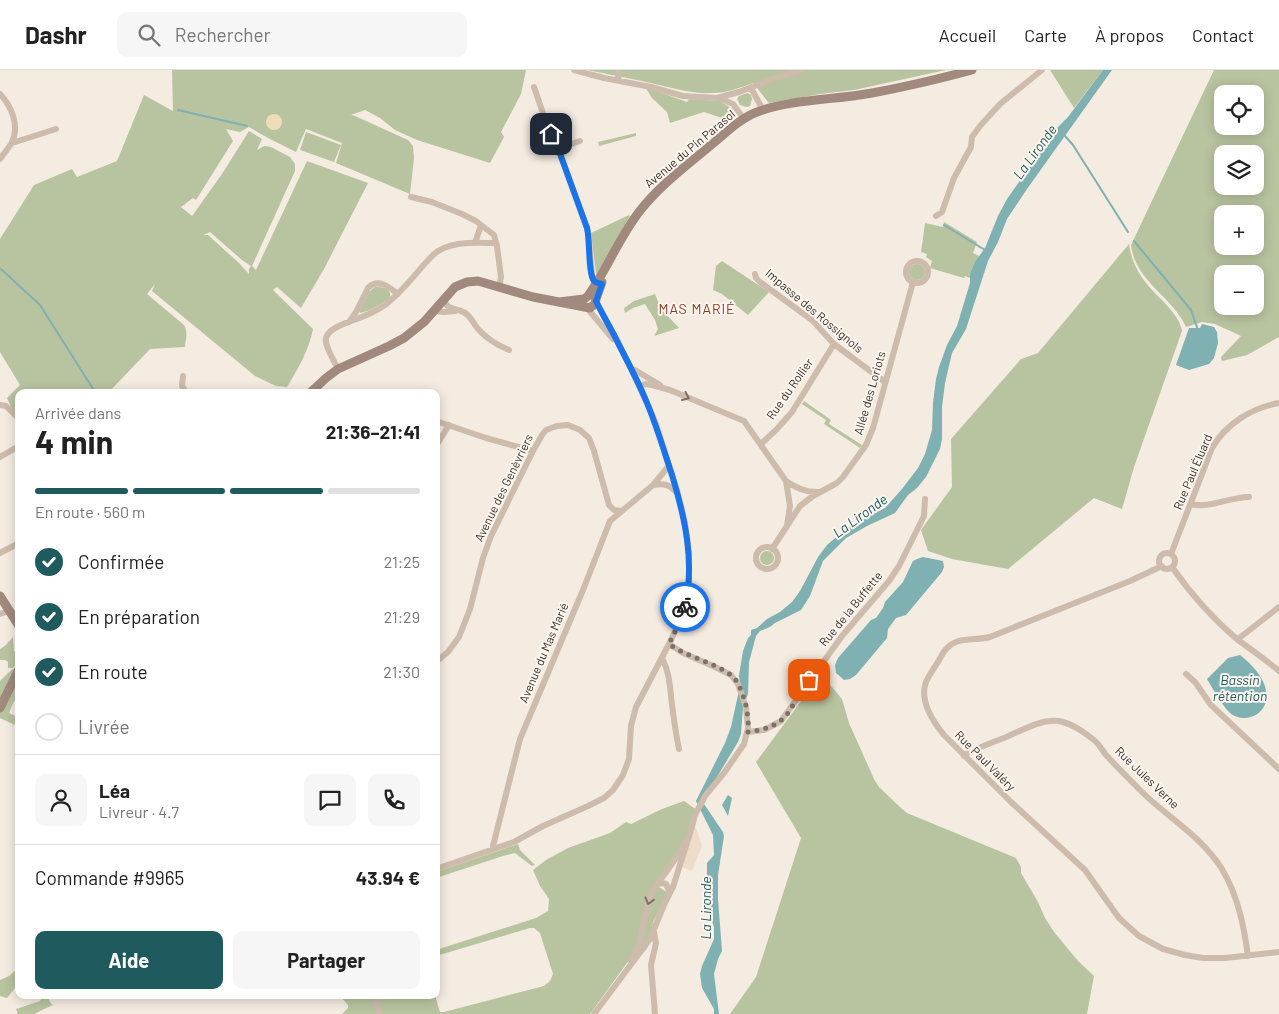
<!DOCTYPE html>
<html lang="fr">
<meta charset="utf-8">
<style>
:root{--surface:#fff;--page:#f6f6f6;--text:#222;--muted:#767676;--line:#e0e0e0;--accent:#1f5a5e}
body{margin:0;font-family:Barlow,sans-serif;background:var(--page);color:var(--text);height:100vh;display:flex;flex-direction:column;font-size:19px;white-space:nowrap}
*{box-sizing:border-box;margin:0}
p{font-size:16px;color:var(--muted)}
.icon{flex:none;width:28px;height:28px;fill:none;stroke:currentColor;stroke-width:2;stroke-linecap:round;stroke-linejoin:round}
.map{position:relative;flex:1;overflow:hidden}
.side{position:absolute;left:15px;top:319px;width:425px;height:610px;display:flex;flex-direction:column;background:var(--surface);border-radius:10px;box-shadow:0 2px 12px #0003}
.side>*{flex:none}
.buttons{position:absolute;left:1214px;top:15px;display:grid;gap:10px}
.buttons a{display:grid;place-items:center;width:50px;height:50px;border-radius:10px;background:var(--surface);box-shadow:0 2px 12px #0003;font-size:25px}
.pin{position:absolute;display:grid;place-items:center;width:42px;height:42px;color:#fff;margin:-21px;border-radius:10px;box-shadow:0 2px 8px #0006}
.courier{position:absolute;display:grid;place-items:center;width:50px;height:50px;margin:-25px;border:4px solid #1a73e8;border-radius:50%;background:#fff;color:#222;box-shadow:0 1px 6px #0007}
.overview em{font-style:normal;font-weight:700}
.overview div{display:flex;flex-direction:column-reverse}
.overview{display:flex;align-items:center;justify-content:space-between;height:85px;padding:0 20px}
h1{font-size:32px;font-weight:700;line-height:38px}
.bar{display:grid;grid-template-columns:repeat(4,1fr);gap:8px 5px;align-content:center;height:60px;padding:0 20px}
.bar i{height:6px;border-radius:4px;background:var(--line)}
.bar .active{background:var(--accent)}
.bar p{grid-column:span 4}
.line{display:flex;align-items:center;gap:12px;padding:0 20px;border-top:1px solid var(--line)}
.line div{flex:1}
.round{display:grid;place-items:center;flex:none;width:52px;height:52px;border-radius:10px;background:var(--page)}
ol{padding:0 20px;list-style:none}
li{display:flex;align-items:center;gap:15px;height:55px}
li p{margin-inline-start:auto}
li .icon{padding:5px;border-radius:50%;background:var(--accent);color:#fff;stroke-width:4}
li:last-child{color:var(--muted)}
li i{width:28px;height:28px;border:2px solid var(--line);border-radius:50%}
.primary-button{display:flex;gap:10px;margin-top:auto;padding:10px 20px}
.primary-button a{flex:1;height:58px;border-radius:10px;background:var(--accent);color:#fff;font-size:20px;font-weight:700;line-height:58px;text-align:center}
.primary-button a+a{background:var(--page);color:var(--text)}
header{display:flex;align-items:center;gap:30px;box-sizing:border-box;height:70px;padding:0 25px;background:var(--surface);border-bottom:1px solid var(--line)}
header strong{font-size:24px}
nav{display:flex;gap:28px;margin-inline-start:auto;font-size:18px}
.search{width:350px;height:45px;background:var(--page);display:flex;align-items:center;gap:12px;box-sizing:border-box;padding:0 18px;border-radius:10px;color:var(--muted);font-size:19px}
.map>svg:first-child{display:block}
.green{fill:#b8c4a0;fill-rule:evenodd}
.sand{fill:#efdcb8}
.plaza{fill:#ecdcc8}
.water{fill:#7fb0b2}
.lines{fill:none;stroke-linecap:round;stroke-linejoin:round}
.stream{stroke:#7fb0b2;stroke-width:2}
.street{stroke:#cdbbac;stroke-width:6}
.secondary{stroke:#a18a7d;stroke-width:9}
.oneway{stroke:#7d6f65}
.done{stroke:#7c716b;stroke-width:5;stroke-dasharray:0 9}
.route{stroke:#1a73e8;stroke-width:6}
.labels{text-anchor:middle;stroke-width:4;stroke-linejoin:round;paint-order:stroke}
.street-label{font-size:12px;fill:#3b302b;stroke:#fbf5ee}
.water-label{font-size:14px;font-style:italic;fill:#1f5a5e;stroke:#fbf5ee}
.neighbourhood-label{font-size:14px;letter-spacing:1px;fill:#8c3b22;stroke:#fbf5ee}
</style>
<header>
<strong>Dashr</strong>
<div class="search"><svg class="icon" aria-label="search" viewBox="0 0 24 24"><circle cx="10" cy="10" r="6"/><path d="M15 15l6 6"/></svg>Rechercher</div>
<nav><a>Accueil</a><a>Carte</a><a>À propos</a><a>Contact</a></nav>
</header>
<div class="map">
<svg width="1279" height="944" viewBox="0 0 1279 944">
<rect width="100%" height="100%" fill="#f4ebe1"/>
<path class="green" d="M172,0H526L521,24L501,62L504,67L490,93L417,70L395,60L380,48L365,40L351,45L355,46L408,70L413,76L414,88L410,124L336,93L342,73L306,59L296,82L268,68L249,57L240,62L226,59L233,71L196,130L193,128L181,137L192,146L222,104L249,61L262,69L257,80L264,76L271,77L290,87L295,94V101L252,196L256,200L307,91L368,113L324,199L301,238L277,217L273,220L313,259C309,280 298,299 287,317L276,316L255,306L152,221L155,214L147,224L184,255C188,262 186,268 185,277L150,279L109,322H19V346L11,337L7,328L20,315L0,282V169L34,115L72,99L77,107L117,91L144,25L173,41ZM210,162L242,190L251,196L249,199V204L239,193L208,165H203Z
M587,0H946L854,20L820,24L769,33L753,13C740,18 726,23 712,23C693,24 677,19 659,15C635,9 611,5 587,0Z
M1050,0H1103L1074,38Z
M1214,0H1279V267L1247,285L1222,291L1221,287L1241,266L1215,254L1202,252L1186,257C1172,226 1135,211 1131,175ZM1222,24H1255V56H1222ZM1222,84H1255V116H1222ZM1222,144H1255V176H1222ZM1222,204H1255V236H1222Z
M645,17L687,32L689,29L720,31L732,39L733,47L731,51L704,42L670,53L667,42L652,28Z
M747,23L751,25L752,29L750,36L747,37L740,35L737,29L739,26Z
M306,62L341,75L334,92L300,80Z
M636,63V66L599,76L598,72Z
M629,145L630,146L597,203H596L591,163Z
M944,152L977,172L973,183L979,186L970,208L965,206L964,208L930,198L932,191L926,187L927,184L921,182L925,153L943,157Z
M1129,174C1131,189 1137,202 1147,214C1157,227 1180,244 1182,261L1134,397L1122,439L1094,428L1008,499L952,489L928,481L921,460L952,417L951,369L1021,289L1038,283Z
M722,191L769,222L748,245L722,224L713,220L716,196Z
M909 202a8 8 0 1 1 16 0a8 8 0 1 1-16 0Z
M375,217C383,217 392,218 390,228C381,234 371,241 360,243L359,241L370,221Z
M655,224L661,239L679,258L654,266L658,259L655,250L645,234L633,238L625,243L624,238L634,231Z
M804,331L831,350L829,354L862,375L860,378L824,354L826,350L802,334Z
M760 488a7 7 0 1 1 14 0a7 7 0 1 1-14 0Z
M13,567L14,581L19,585V592L13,598H8V592L5,590H0V579L6,575Z
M13,599L16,601L0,632V611L8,603Z
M821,604L842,629L849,653L874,709L879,717L901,738L907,743L1016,788L1021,797V803L1038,832L1045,848L1054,862L1078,891L1094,906L1087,944H730L756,907L801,768L756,692Z
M19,609V632L14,631L9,643L19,648V654L17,656L0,648V642Z
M684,731L697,740L691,760L656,815L668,823L653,852L651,871L646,880L627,893L590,944H382L375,925H435L440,942H444L544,916L550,911L553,904L540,863L534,858H530L436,886V880L536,848L548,841L549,829L540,816L533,800L546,790L568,778L610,763L626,752L631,754L662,739Z
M518,774L520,780L535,795L532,796L515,783L503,786L436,808V802Z
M19,897V913L7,928L0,926V910L9,906Z
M43,925H47L50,932L53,935L34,944H18L16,939L40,931Z
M339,925H371L379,944H342L348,938V935Z"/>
<path class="sand" d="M266 52a8 8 0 1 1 16 0a8 8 0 1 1-16 0Z"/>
<path class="plaza" d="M692,753L696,758L702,776L692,801L680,796Z"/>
<path class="water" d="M1103,0H1112L1027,119L1007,149L998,172L988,191L966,259L952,283L945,313L942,337V369L940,379L926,407L917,418L908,425L895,443L867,456L846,468L823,491L810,526L801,540L775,553L770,557L760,561L756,566L749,592L748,624L743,637L741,664L738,672L717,707L704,734L723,762L724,766L718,805V829L722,881L718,889L714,904L719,944H714V939L702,918L700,904L702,896L714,869V857L709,843L708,836L709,818L707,805V793L714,785L713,765L696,731L725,673L731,657L740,616L739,605L743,581L748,568L751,565V560L757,558L767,549L780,542L792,532L800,521L818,487L827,475L841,463L854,454L885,438L902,419L918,398L925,384L932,360L933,333L936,309L939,297L947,275L957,256L970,213V204L975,192L985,178L998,146L1007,129L1057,58L1068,47Z
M1202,254L1214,257L1217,262L1218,273L1214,288L1209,294L1189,300L1176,295L1189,258H1200Z
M923,487L943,491L944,497L942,502L906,545L896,548L888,559L887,568L856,605L850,609L844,610L836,603L835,595L838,588L871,550L876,548L883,538L885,532L903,512L913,491L917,489Z
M1240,585C1253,595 1270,613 1266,631C1263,647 1241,654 1229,642C1222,635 1213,619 1207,609L1228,588Z
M728,725L732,728L728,746L722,735Z"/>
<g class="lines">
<path class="stream" d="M178,40L247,56
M1065,66L1073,75L1128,162
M944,155L985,180
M1134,171L1191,240L1198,260
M1,199L40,235L95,322
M167,322L170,320"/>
<path class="street" d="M574,0L604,8L651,17L683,26L717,28L739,22L772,9L801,0
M617,0L619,11
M534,17L545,49L558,79L587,158C591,175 589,192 593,209L600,213
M751,18L763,40
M0,24C11,35 20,56 12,72C9,78 4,83 0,89
M719,28L733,34L744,49
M12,73L56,59
M558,79L580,71
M411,127L432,132L462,144L476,151L494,165L497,176L501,207L499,217
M936,146L942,142L954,108L971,77L972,67L980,56L1000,34L1042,0
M475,173L481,155
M906 202a11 11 0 1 1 22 0a11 11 0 1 1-22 0Z
M755,204L756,208L760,212L812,250L834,274L885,312
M444,230C447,240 455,238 463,242C470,244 474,255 479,260C488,270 497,275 509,280
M587,238L613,269
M434,241L444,242L455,241
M349,252L356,242L368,218C378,208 388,216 398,224
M338,299C335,292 324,276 326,268C328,259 343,254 351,251C363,247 375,242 385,235C404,221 417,201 433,185C449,170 476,173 496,173
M631,299L635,300L660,315
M183,306L182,316L186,322
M639,316L645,314L652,315L670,320L744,351L786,411C796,418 807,423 819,422
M0,335L6,336L19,349
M436,351L486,368L533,381
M761,374L777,359L792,342L834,274
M436,376L449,355
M0,387L19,376
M653,415C663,413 669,414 676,422
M1191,434C1208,439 1230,427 1249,427
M787,456L800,436L813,426L837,413L843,407L866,375L873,358L913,212
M756 488a11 11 0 1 1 22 0a11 11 0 1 1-22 0Z
M772,479L787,456L790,436L786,411
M0,483L19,473
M1159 491a8 8 0 1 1 16 0a8 8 0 1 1-16 0Z
M1171,484L1212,378C1226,354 1251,338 1279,333
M1162,496L1130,511L990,567C979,570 966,568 956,572C947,575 942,584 938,592C934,598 929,605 926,612C919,630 933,652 944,665L1011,732L1085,800L1119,848L1139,866L1163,879L1185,885L1203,888H1225L1279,882
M1172,497C1191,524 1213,549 1238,570C1252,580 1266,590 1279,601
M0,544L9,541
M1238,569L1279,537
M662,588C670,603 670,619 672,635C674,650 676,665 679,679
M436,592L448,582L459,567L470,539L483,488L491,466L533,381L542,365L546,360L557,356L568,355L580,360L589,368L594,381L609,435L614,440L621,441
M1186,604L1195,612L1211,635L1279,699
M748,662L764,660L781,651L842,566L889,511L899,496L924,446L925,429
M964,686L969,682C981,677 993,672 1004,668C1021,661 1040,649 1058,651C1072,653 1084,662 1094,670C1099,674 1102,680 1106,685C1118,698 1131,711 1143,723C1170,749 1202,767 1222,799C1238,826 1244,856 1248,886
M493,779V776L520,669L583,520L610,451L653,415L667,398L669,395
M436,799L514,772L543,756L588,736L604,728L613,720L623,705L629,689L631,656L636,637L669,574L680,551L685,538L689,514V483L685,453L678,424L656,354L647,333L620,276L596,231
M656,815L662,813L666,814L670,823
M654,862L656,873L651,895L655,944
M631,891L640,872L643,855L651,823L676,788L684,774
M373,925L380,944
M594,944L650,869L664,835L673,817L691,760L695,745L705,726L724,703L744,674L748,658L746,637L738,614L731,605L715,597L683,583L669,574"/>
<path class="secondary" d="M559,232L584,229L588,226C607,199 619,168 639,142C659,116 686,96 711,75C725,64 739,49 757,42C792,29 835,30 872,23C905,17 939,9 972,0
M311,322L326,308L338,299L389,276L404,268L424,252L455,217L467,212L478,211L533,227L590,238L595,234L596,229L602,212
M0,526L19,556
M0,638L19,599"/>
</g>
<defs><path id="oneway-chevron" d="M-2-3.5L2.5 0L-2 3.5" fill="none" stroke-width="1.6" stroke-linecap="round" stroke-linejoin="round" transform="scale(1.25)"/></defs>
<g class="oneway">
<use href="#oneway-chevron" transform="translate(686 327) rotate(24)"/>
<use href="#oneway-chevron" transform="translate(649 831) rotate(105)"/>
</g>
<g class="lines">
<path class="done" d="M685,537L680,551L669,574C686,587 723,595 735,609C740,615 742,624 745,631C747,640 749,653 748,662C763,660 775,657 786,646L809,610"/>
<path class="route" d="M551,64L558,78L587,158C590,169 588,204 594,211C596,213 599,213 602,214L596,231C603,246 612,260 619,275C629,294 639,313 647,333C657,357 664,381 672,405C685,448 695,492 685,537"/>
</g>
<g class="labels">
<g class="street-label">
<text transform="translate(690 79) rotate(-40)" y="4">Avenue du Pin Parasol</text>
<text transform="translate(814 241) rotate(40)" y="4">Impasse des Rossignols</text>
<text transform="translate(790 319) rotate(-55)" y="4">Rue du Rollier</text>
<text transform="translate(870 323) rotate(-74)" y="4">Allée des Loriots</text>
<text transform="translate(1193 402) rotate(-67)" y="4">Rue Paul Éluard</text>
<text transform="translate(504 418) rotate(-64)" y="4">Avenue des Genèvriers</text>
<text transform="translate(851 539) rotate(-51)" y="4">Rue de la Buffette</text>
<text transform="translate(544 583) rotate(-67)" y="4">Avenue du Mas Marié</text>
<text transform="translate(985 691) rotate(45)" y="4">Rue Paul Valéry</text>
<text transform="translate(1147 708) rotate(44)" y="4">Rue Jules Verne</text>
</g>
<g class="water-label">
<text transform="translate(1035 82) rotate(-54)" y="5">La Lironde</text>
<text transform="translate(860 446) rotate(-36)" y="5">La Lironde</text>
<text x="1240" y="615">Bassin<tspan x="1240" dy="16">rétention</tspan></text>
<text transform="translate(706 838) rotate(-90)" y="5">La Lironde</text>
</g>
<g class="neighbourhood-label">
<text x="697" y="244">MAS MARIÉ</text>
</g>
</g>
</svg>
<div class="buttons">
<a><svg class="icon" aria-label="locate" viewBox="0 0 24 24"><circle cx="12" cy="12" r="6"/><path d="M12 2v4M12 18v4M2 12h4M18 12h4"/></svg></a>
<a><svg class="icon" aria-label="layers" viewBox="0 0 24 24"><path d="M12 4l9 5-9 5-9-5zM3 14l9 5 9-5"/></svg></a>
<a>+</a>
<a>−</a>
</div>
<div class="pin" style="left:809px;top:610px;background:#ea580c"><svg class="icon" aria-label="bag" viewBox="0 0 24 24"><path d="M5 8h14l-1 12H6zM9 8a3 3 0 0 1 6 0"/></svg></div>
<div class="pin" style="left:551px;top:64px;background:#1f2937"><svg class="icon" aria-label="home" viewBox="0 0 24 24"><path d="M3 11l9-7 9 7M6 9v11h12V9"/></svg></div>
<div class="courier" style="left:685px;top:537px"><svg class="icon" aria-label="bike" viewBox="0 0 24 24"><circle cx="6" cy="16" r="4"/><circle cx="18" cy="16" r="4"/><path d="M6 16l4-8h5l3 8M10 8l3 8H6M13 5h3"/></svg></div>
<section class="side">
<div class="overview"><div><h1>4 min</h1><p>Arrivée dans</p></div><em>21:36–21:41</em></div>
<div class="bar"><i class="active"></i><i class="active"></i><i class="active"></i><i></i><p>En route · 560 m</p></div>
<ol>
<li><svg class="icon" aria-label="check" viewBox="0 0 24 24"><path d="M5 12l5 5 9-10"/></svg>Confirmée<p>21:25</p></li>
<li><svg class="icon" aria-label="check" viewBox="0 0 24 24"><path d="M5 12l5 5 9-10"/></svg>En préparation<p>21:29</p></li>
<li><svg class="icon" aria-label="check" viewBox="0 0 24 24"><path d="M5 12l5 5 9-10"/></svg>En route<p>21:30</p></li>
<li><i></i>Livrée</li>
</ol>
<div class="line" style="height:90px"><a class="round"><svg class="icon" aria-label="person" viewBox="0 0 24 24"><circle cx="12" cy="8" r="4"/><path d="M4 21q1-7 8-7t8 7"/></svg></a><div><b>Léa</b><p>Livreur · 4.7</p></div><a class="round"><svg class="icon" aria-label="chat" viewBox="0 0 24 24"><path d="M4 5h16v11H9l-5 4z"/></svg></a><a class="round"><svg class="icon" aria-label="phone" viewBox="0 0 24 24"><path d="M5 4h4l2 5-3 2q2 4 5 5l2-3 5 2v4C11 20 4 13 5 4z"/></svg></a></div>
<div class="line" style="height:65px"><div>Commande #9965</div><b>43.94 €</b></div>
<div class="primary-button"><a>Aide</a><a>Partager</a></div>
</section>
</div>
